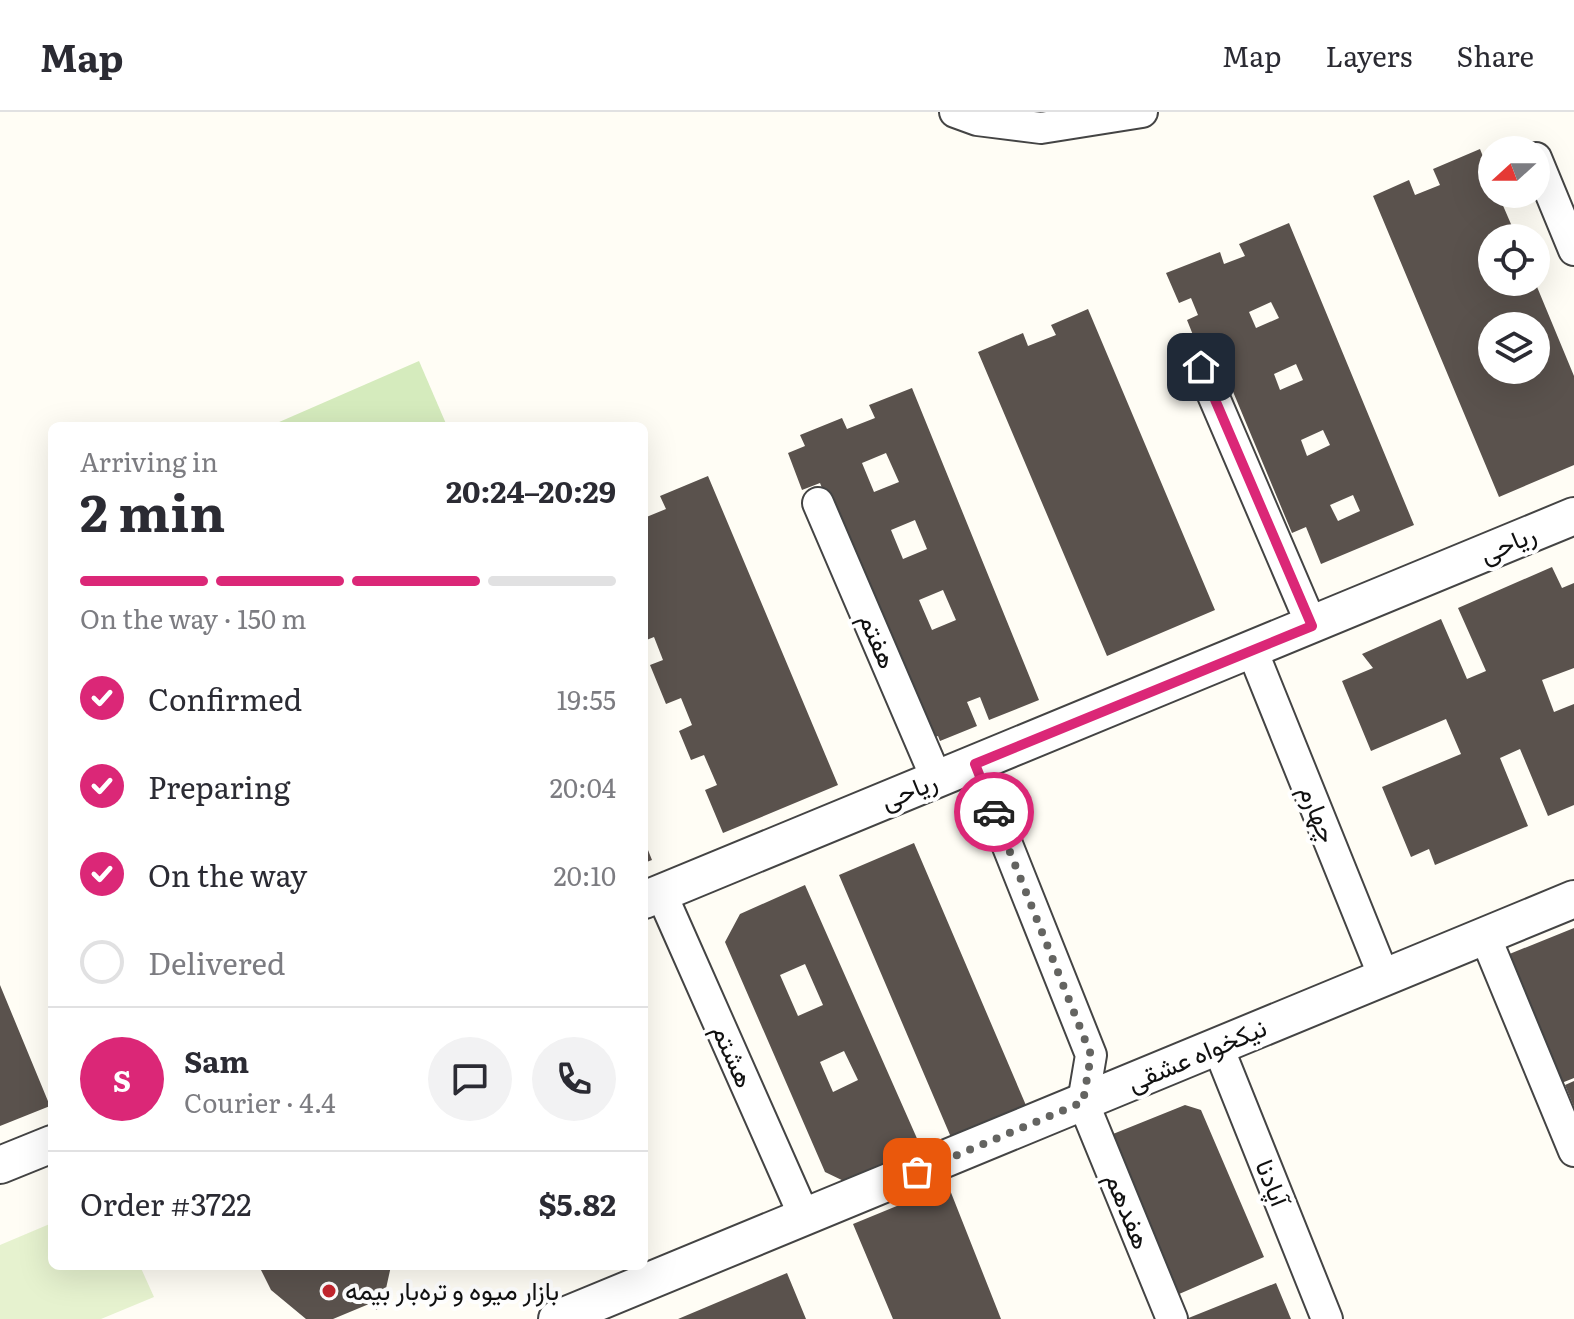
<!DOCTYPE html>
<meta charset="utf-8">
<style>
:root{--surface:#fff;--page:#f2f2f3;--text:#2b2b33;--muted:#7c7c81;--line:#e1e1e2;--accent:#db2777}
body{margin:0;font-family:Literata,Vazirmatn,serif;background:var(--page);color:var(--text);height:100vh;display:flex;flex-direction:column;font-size:30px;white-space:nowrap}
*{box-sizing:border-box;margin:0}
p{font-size:26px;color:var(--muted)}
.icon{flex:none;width:44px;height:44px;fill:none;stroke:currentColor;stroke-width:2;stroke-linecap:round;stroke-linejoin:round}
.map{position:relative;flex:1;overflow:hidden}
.drawer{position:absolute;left:48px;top:310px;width:600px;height:848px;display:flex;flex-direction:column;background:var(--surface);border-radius:12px;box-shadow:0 8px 32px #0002}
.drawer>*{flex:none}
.needle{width:52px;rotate:249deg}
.buttons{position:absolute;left:1478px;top:24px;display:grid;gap:16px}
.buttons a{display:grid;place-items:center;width:72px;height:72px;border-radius:50%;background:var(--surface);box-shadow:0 8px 32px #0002;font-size:40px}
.pin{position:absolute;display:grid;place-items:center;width:68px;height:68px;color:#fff;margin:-34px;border-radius:16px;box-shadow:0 4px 12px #0006}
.courier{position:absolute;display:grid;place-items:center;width:80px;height:80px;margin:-40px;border:6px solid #db2777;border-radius:50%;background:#fff;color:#222;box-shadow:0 2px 10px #0007}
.head em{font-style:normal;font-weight:700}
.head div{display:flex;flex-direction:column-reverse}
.head{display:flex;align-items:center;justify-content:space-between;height:136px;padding:0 32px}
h1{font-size:52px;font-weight:700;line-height:60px}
.bar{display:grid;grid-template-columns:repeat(4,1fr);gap:12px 8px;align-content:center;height:96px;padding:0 32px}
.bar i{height:10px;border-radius:6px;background:var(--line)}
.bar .selected{background:var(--accent)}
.bar p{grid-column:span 4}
.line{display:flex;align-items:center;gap:20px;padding:0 32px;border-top:2px solid var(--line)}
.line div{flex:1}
.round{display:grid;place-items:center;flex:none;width:84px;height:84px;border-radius:42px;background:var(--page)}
ol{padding:0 32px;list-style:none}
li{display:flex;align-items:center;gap:24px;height:88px}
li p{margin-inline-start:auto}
li .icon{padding:8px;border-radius:50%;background:var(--accent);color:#fff;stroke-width:4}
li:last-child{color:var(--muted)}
li i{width:44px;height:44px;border:4px solid var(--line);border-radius:50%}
header{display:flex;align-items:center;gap:48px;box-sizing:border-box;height:112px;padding:0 40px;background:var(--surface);border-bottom:2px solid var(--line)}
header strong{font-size:38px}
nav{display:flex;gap:44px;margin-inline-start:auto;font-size:28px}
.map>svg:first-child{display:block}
.green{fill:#d5ebbd}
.pitch{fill:#e6f2cf}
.building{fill:#5a524d;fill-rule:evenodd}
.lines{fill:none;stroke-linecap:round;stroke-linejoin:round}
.minor-casing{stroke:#444;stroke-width:34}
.tertiary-casing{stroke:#444;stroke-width:40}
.minor{stroke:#fff;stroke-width:30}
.tertiary{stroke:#fff;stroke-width:36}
.done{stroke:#646461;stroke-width:8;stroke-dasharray:0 14.4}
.route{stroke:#db2777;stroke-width:10}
.poi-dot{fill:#c4262e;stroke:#fff;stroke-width:3}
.labels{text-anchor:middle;stroke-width:8;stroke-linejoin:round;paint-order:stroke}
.street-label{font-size:26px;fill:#111;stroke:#fff}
.poi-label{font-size:26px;fill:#111;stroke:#fff;text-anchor:start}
</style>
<header>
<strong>Map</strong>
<nav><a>Map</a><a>Layers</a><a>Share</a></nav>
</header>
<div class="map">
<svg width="1574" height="1207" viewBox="0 0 1574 1207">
<rect width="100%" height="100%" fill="#fffdf5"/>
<path class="green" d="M419,249L447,314H270Z"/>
<path class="pitch" d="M52,1111V1154H140L154,1185L101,1207H0V1133Z"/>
<path class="building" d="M1480,37L1492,67V82H1498L1517,126H1492V170H1535L1574,264V353L1499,385L1373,84L1409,68L1415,83L1440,73L1433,57ZM1492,214H1536V258H1492Z
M1289,111L1414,413L1321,452L1306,415L1292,421L1211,227L1197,233L1187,208L1198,203L1191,186L1179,191L1166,161L1220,140L1224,152L1245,144L1239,132ZM1271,190L1279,206L1256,216L1249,200ZM1296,252L1303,268L1280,278L1274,262ZM1323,318L1330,333L1307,344L1301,328ZM1353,383L1360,399L1338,409L1330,393Z
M1088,197L1215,498L1107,544L978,240L1023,221L1028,234L1056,223L1051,213Z
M912,276L1039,588L989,608L980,585L967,590L977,614L940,629L938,624L926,629L820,371L802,378L788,341L805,334L800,323L842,306L847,317L875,306L869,293ZM886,341L899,370L874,380L862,351ZM915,408L927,437L903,447L891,418ZM943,478L956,508L932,518L919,488Z
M708,364L838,673L723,721L705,678L717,673L704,643L691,648L679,619L692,613L681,586L666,592L650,553L663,548L654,525L644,529V406L666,397L660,384Z
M1552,455L1562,476L1574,471V556L1542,568L1554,600L1574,592V693L1548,704L1520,637L1500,646L1528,714L1435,753L1429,737L1411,745L1382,675L1461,642L1446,607L1371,639L1342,569L1373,556L1362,542L1441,507L1467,567L1486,559L1458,496Z
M644,728L652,748L644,751Z
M914,731L1028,998L953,1030L839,763Z
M805,773L923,1040L850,1072L825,1060L725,830L740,802ZM805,852L823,893L798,904L780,863ZM844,939L858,968L833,980L820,950Z
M1574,816V966L1559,972L1507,843Z
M0,873L50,994L0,1014Z
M1574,969V995L1565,973Z
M1185,993L1201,998L1264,1145L1170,1186L1106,1036L1113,1022Z
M948,1073L1001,1207H893L853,1112Z
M259,1154H391L385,1181L377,1198L369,1192L333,1207H306L271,1178Z
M787,1161L806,1207H678Z
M1276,1171L1291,1207H1186Z"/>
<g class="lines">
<defs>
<path id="minor" d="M955,0L977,8L1041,16L1142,0
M1536,46L1574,138
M1201,255L1312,514
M818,391L937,668
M1252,538L1384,865
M975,652L1091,943L1083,990L1172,1207
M661,781L805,1106
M1485,824L1574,1039
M1218,935L1327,1207"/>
<path id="tertiary" d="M644,788L1574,404
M0,1053L52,1032
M557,1207L1574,787"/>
</defs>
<use href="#minor" class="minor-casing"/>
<use href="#tertiary" class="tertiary-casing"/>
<use href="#minor" class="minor"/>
<use href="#tertiary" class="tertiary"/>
</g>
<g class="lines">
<path class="done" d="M917,1060L1083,990L1091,943L994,700"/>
<path class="route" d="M994,700L975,652L1312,514L1201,255"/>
</g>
<circle class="poi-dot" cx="329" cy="1179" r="8"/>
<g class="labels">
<g class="street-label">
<text transform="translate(1508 432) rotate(-23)" y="9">ریاحی</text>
<text transform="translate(878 529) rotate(67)" y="9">هفتم</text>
<text transform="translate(909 679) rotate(-22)" y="9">ریاحی</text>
<text transform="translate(1318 702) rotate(68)" y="9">چهارم</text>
<text transform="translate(1197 943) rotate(-23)" y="9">نیکخواه عشقی</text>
<text transform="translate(733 944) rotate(66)" y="9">هشتم</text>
<text transform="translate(1272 1071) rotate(68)" y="9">آپادنا</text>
<text transform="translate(1128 1099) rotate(68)" y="9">هفدهم</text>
</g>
<g class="poi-label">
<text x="345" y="1188">بازار میوه و تره‌بار بیمه</text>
</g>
</g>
</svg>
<div class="buttons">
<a><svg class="needle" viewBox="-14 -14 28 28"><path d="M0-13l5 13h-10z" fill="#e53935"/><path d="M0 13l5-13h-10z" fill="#7c7c81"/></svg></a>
<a><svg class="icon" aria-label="locate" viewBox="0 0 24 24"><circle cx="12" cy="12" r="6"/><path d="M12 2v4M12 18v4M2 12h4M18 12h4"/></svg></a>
<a><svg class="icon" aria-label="layers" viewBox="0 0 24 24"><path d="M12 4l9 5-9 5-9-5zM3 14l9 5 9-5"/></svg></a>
</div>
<div class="pin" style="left:917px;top:1060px;background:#ea580c"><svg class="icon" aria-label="bag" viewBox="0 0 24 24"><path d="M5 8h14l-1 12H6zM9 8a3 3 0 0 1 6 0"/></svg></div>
<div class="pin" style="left:1201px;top:255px;background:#1f2937"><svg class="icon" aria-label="home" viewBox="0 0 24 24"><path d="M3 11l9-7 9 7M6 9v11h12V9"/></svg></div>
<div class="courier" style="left:994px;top:700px"><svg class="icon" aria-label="car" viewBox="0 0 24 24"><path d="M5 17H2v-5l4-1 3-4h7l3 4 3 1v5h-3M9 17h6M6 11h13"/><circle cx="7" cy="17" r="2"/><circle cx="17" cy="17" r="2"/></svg></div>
<section class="drawer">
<div class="head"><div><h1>2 min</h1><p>Arriving in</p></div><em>20:24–20:29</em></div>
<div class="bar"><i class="selected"></i><i class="selected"></i><i class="selected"></i><i></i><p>On the way · 150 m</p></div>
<ol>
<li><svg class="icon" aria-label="check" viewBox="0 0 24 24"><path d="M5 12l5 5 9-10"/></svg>Confirmed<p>19:55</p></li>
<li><svg class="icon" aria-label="check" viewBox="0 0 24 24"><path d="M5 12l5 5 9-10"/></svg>Preparing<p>20:04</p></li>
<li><svg class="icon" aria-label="check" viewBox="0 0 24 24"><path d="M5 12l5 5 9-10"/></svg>On the way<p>20:10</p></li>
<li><i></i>Delivered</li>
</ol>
<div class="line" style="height:144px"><b class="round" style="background:var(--accent);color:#fff">S</b><div><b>Sam</b><p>Courier · 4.4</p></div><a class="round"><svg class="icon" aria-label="chat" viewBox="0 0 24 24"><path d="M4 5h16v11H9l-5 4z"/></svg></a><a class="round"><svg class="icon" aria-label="phone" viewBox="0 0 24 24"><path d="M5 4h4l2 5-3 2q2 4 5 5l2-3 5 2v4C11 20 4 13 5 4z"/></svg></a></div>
<div class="line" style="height:104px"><div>Order #3722</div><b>$5.82</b></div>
</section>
</div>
